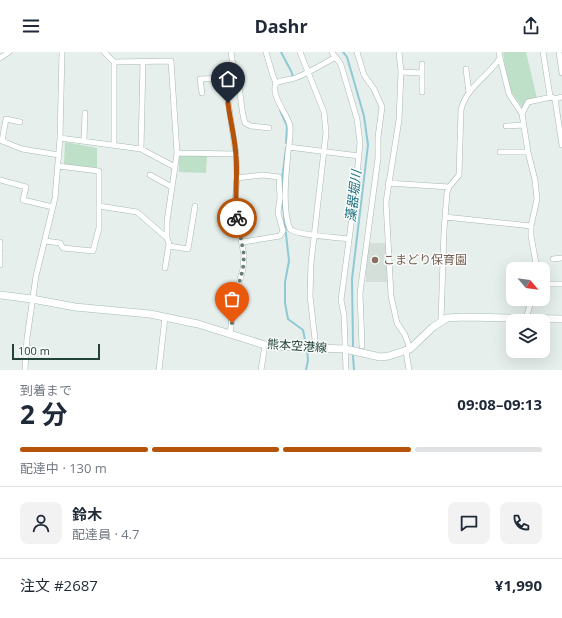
<!DOCTYPE html>
<html lang="ja">
<meta charset="utf-8">
<style>
:root{--surface:#fff;--page:#f2f2f3;--text:#1f2937;--muted:#747a83;--line:#e0e1e3;--accent:#b45309}
body{margin:0;font-family:"Open Sans","Noto Sans JP",sans-serif;background:var(--page);color:var(--text);height:100vh;display:flex;flex-direction:column;font-size:15px;white-space:nowrap}
*{box-sizing:border-box;margin:0}
p{font-size:13px;color:var(--muted)}
.icon{flex:none;width:22px;height:22px;fill:none;stroke:currentColor;stroke-width:2;stroke-linecap:round;stroke-linejoin:round}
.map{position:relative;height:318px;overflow:hidden}
.panel{display:flex;flex-direction:column;background:var(--surface);flex:1}
.panel>*{flex:none}
.needle{width:26px;rotate:119deg}
.buttons{position:absolute;left:506px;top:210px;display:grid;gap:8px}
.buttons a{display:grid;place-items:center;width:44px;height:44px;border-radius:8px;background:var(--surface);box-shadow:0 4px 16px #0002;font-size:20px}
.scale{position:absolute;left:12px;bottom:10px;width:88px;box-sizing:border-box;padding-left:4px;border:2px solid #24423a;border-top:0;font-size:11px;line-height:14px;white-space:nowrap;color:#24423a;-webkit-text-stroke:3px #f7fbf9;paint-order:stroke}
.pin{position:absolute;display:grid;place-items:center;width:34px;height:34px;color:#fff;margin:-41px -17px;border-radius:50% 50% 50% 0;rotate:-45deg;box-shadow:0 0 4px #0007}
.pin .icon{rotate:45deg}
.courier{position:absolute;display:grid;place-items:center;width:40px;height:40px;margin:-20px;border:3px solid #b45309;border-radius:50%;background:#fff;color:#222;box-shadow:0 1px 5px #0007}
.overview em{font-style:normal;font-weight:700}
.overview div{display:flex;flex-direction:column-reverse}
.overview{display:flex;align-items:center;justify-content:space-between;height:68px;padding:0 20px}
h1{font-size:26px;font-weight:700;line-height:30px}
.bar{display:grid;grid-template-columns:repeat(4,1fr);gap:6px 4px;align-content:center;height:48px;padding:0 20px}
.bar i{height:5px;border-radius:3px;background:var(--line)}
.bar .active{background:var(--accent)}
.bar p{grid-column:span 4}
.line{display:flex;align-items:center;gap:10px;padding:0 20px;border-top:1px solid var(--line)}
.line div{flex:1}
.round{display:grid;place-items:center;flex:none;width:42px;height:42px;border-radius:8px;background:var(--page)}
header{display:flex;justify-content:space-between;align-items:center;height:52px;padding:0 20px;background:var(--surface);font-size:18px;font-weight:700}
.map>svg:first-child{display:block}
.built{fill:#d4dfda}
.green{fill:#bfe0c8}
.lines{fill:none;stroke-linecap:round;stroke-linejoin:round}
.stream{stroke:#8ec9d4;stroke-width:2}
.minor-casing{stroke:#a8b8b2;stroke-width:6}
.secondary-casing{stroke:#a4bbb3;stroke-width:8}
.minor{stroke:#fff;stroke-width:5}
.secondary{stroke:#fff;stroke-width:7}
.done{stroke:#687f78;stroke-width:4;stroke-dasharray:0 7.2}
.route{stroke:#b45309;stroke-width:5}
.education-dot{fill:#8d6e63;stroke:#f7fbf9;stroke-width:1.5}
.labels{text-anchor:middle;stroke-width:3;stroke-linejoin:round;paint-order:stroke}
.education-label{font-size:12px;fill:#785e54;stroke:#f7fbf9;text-anchor:start}
.street-label{font-size:12px;fill:#24423a;stroke:#f7fbf9}
.water-label{font-size:13px;font-style:italic;fill:#1c6f80;stroke:#f7fbf9}
</style>
<header><svg class="icon" aria-label="menu" viewBox="0 0 24 24"><path d="M4 6h16M4 12h16M4 18h16"/></svg>Dashr<svg class="icon" aria-label="share" viewBox="0 0 24 24"><path d="M12 15V3M7 8l5-5 5 5M5 13v7h14v-7"/></svg></header>
<div class="map">
<svg width="562" height="318" viewBox="0 0 562 318">
<rect width="100%" height="100%" fill="#e6efeb"/>
<path class="built" d="M366,191H387V230H366Z"/>
<path class="green" d="M503,0H526L537,46L527,48L522,55L511,39L505,15Z
M65,90L97,96V116L64,112Z
M179,104H207L206,121L179,120Z"/>
<g class="lines">
<path class="stream" d="M281,0L291,19L293,24L291,25
M343,0L347,5L364,64L368,93L352,227L353,294
M280,58L287,74L286,91
M282,138V128L286,96
M282,146L289,209L285,230V251L288,267L303,278L306,293
M353,304L354,318
M306,318L308,308L307,297"/>
<defs>
<path id="minor" d="M104,0L114,10L171,9L177,101L236,102
M266,0L273,24L276,31
M300,0L324,60L326,81L311,211L310,244L316,296
M332,0C334,5 339,8 341,13L357,67L360,91L355,143L341,248L344,263L346,318
M357,0L364,23L374,37L382,55L378,85V106L360,241L362,294
M399,0L401,20L399,68L386,150L391,244L397,271L405,283L410,297
M543,0L550,44L555,47L562,45
M559,0L562,21
M0,6L9,0
M334,6C321,13 309,21 295,26C289,28 282,28 276,31C270,44 288,62 290,74C291,82 289,92 288,101C286,122 282,158 290,177C299,184 336,185 349,187
M500,6L509,42L522,62L528,100L535,128L537,147L531,174V184L537,217
M143,10L141,97L175,115L177,101
M233,14C242,31 239,52 245,71L251,74L269,76
M466,17L469,41
M401,20L422,21
M422,40V12
M202,41L200,27L229,26
M555,47L562,93
M522,62L528,50L552,45
M20,70L6,67L2,89L22,97L59,103
M506,74L524,73
M60,86L141,97
M84,88L85,61
M114,92V10
M289,95L359,104
M500,100H528
M58,114L99,119V154L137,160L167,186
M150,123L172,135
M237,126L263,123L279,125L280,146L278,161L283,179L280,184L243,190
M0,128L26,135L23,148L53,155
M388,131L449,135
M445,165L531,174
M45,189L60,191L63,196L93,199L99,176V154
M0,190V197
M169,194L188,197L195,154
M0,200V213
M553,207L562,206
M165,216L169,192L167,186V169L175,115
M543,232H562
M526,266L532,247
M441,269L444,178L447,141L449,135L459,123L461,58C466,35 488,25 500,6L499,0
M230,282L234,249L243,217L244,203L238,173L235,149L237,126L236,102L226,36L233,14L231,0
M406,299L409,318
M25,318L27,286L36,224L55,146L60,86L62,0
M159,318L165,265
M261,318L265,293"/>
<path id="secondary" d="M0,243L32,247L75,255L150,262L198,272L265,293L289,295L345,297L380,305L389,304L410,297L433,275L447,266L464,265L562,267"/>
</defs>
<use href="#minor" class="minor-casing"/>
<use href="#secondary" class="secondary-casing"/>
<use href="#minor" class="minor"/>
<use href="#secondary" class="secondary"/>
</g>
<g class="lines">
<path class="done" d="M232,271L234,249L243,217L244,203L237,166"/>
<path class="route" d="M228,51C230,68 235,86 236,104C238,125 234,145 237,166"/>
</g>
<circle class="education-dot" cx="375" cy="208" r="4"/>
<g class="labels">
<g class="education-label">
<text x="383" y="212">こまどり保育園</text>
</g>
<g class="street-label">
<text transform="translate(297 294) rotate(4)" y="4">熊本空港線</text>
</g>
<g class="water-label">
<text transform="translate(353 144) rotate(-83)" y="5">藻器堀川</text>
</g>
</g>
</svg>
<div class="buttons">
<a><svg class="needle" viewBox="-14 -14 28 28"><path d="M0-13l5 13h-10z" fill="#e53935"/><path d="M0 13l5-13h-10z" fill="#747a83"/></svg></a>
<a><svg class="icon" aria-label="layers" viewBox="0 0 24 24"><path d="M12 4l9 5-9 5-9-5zM3 14l9 5 9-5"/></svg></a>
</div>
<div class="scale">100 m</div>
<div class="pin" style="left:232px;top:271px;background:#ea580c"><svg class="icon" aria-label="bag" viewBox="0 0 24 24"><path d="M5 8h14l-1 12H6zM9 8a3 3 0 0 1 6 0"/></svg></div>
<div class="pin" style="left:228px;top:51px;background:#1f2937"><svg class="icon" aria-label="home" viewBox="0 0 24 24"><path d="M3 11l9-7 9 7M6 9v11h12V9"/></svg></div>
<div class="courier" style="left:237px;top:166px"><svg class="icon" aria-label="bike" viewBox="0 0 24 24"><circle cx="6" cy="16" r="4"/><circle cx="18" cy="16" r="4"/><path d="M6 16l4-8h5l3 8M10 8l3 8H6M13 5h3"/></svg></div>
</div>
<section class="panel">
<div class="overview"><div><h1>2 分</h1><p>到着まで</p></div><em>09:08–09:13</em></div>
<div class="bar"><i class="active"></i><i class="active"></i><i class="active"></i><i></i><p>配達中 · 130 m</p></div>
<div class="line" style="height:72px"><a class="round"><svg class="icon" aria-label="person" viewBox="0 0 24 24"><circle cx="12" cy="8" r="4"/><path d="M4 21q1-7 8-7t8 7"/></svg></a><div><b>鈴木</b><p>配達員 · 4.7</p></div><a class="round"><svg class="icon" aria-label="chat" viewBox="0 0 24 24"><path d="M4 5h16v11H9l-5 4z"/></svg></a><a class="round"><svg class="icon" aria-label="phone" viewBox="0 0 24 24"><path d="M5 4h4l2 5-3 2q2 4 5 5l2-3 5 2v4C11 20 4 13 5 4z"/></svg></a></div>
<div class="line" style="height:52px"><div>注文 #2687</div><b>¥1,990</b></div>
</section>
